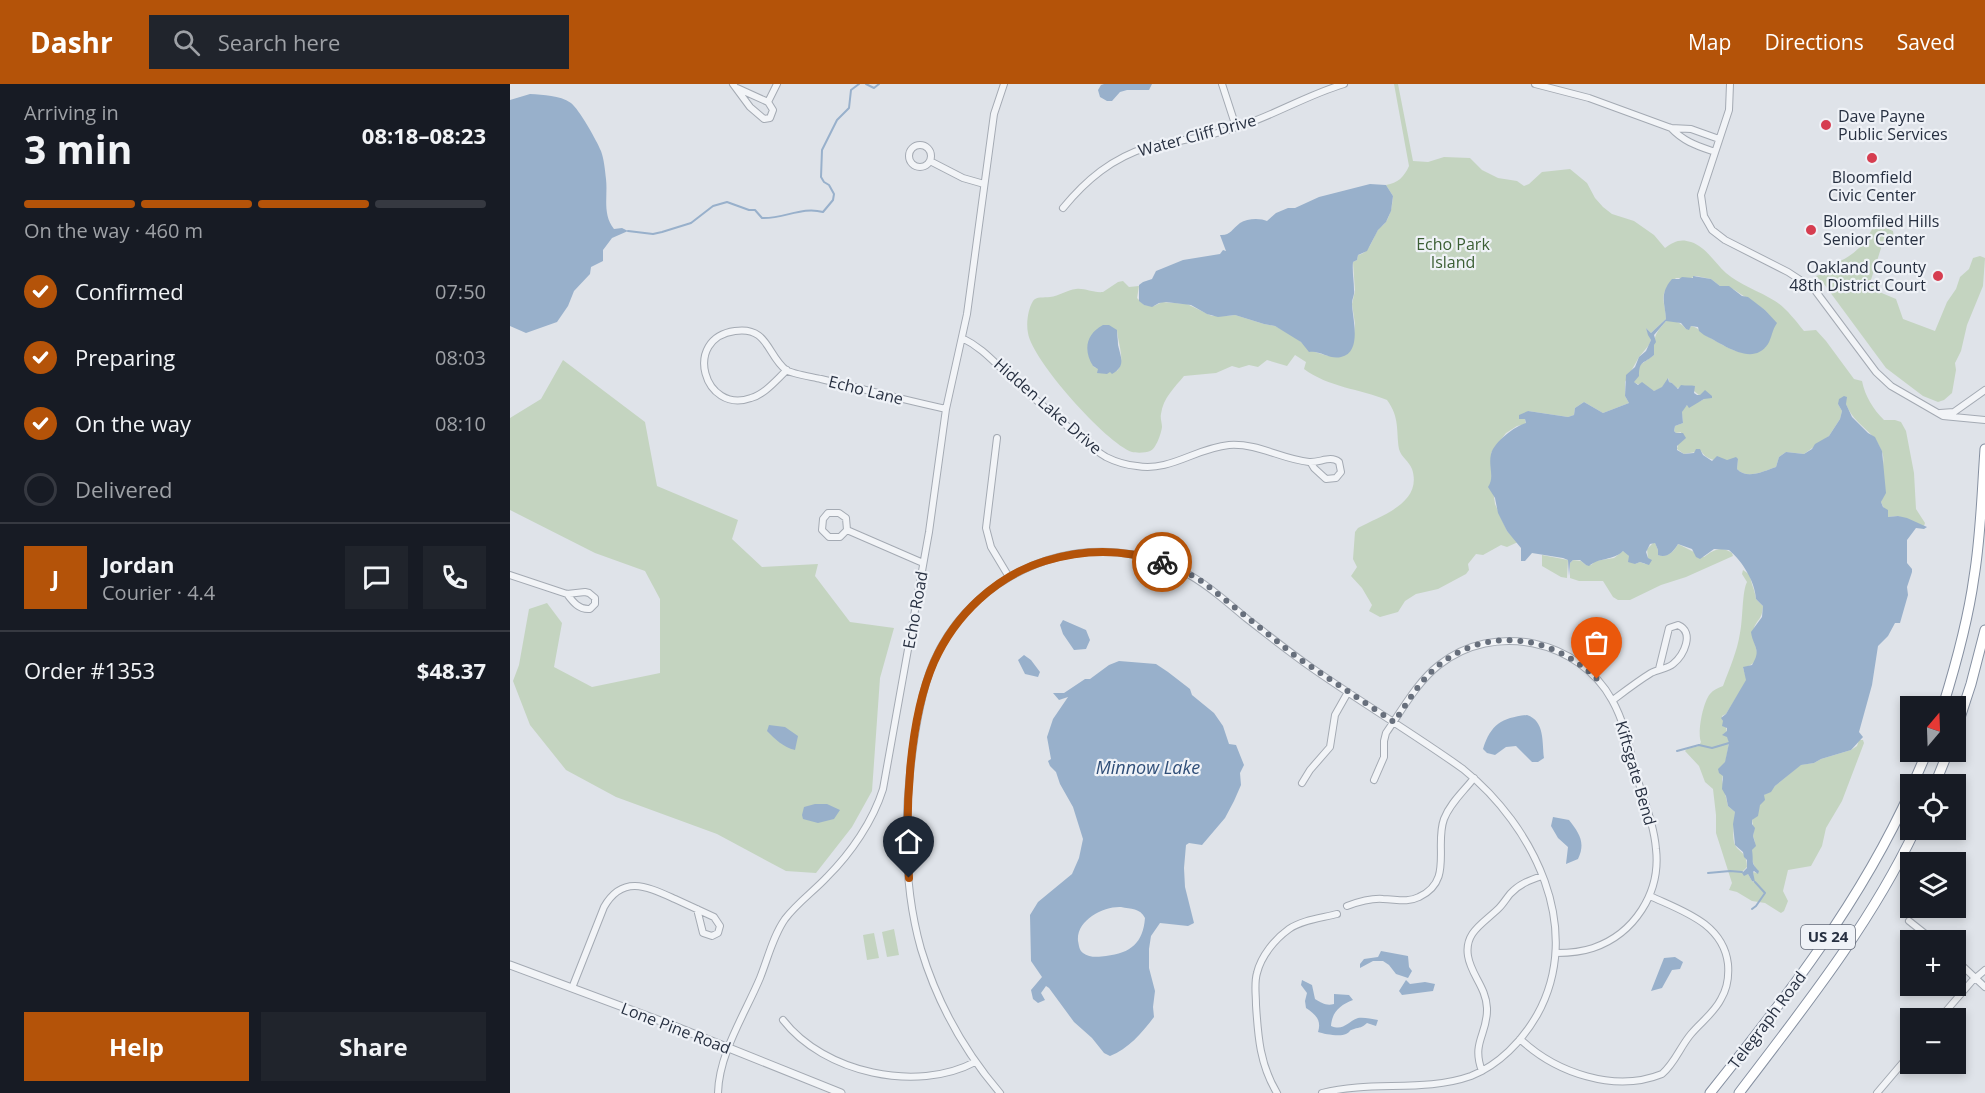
<!DOCTYPE html>
<meta charset="utf-8">
<style>
:root{--surface:#171b24;--page:#20242c;--text:#f1f3f6;--muted:#9ea1a6;--line:#363941;--accent:#b45309}
body{margin:0;font-family:"Open Sans",sans-serif;background:var(--page);color:var(--text);height:100vh;display:flex;flex-direction:column;font-size:22px;white-space:nowrap}
*{box-sizing:border-box;margin:0}
p{font-size:20px;color:var(--muted)}
.icon{flex:none;width:33px;height:33px;fill:none;stroke:currentColor;stroke-width:2;stroke-linecap:round;stroke-linejoin:round}
.map{position:relative;flex:1;overflow:hidden}
.drawer{display:flex;flex-direction:column;background:var(--surface);width:510px}
.drawer>*{flex:none}
.needle{width:39px;rotate:19deg}
.fabs{position:absolute;left:1390px;top:612px;display:grid;gap:12px}
.fabs a{display:grid;place-items:center;width:66px;height:66px;border-radius:0px;background:var(--surface);box-shadow:0 3px 9px #0003;font-size:30px}
.pin{position:absolute;display:grid;place-items:center;width:51px;height:51px;color:#fff;margin:-62px -26px;border-radius:50% 50% 50% 0;rotate:-45deg;box-shadow:0 0 6px #0007}
.pin .icon{rotate:45deg}
.courier{position:absolute;display:grid;place-items:center;width:60px;height:60px;margin:-30px;border:4px solid #b45309;border-radius:50%;background:#fff;color:#222;box-shadow:0 2px 8px #0007}
.summary em{font-style:normal;font-weight:700}
.summary div{display:flex;flex-direction:column-reverse}
.summary{display:flex;align-items:center;justify-content:space-between;height:102px;padding:0 24px}
h1{font-size:39px;font-weight:700;line-height:45px}
.bar{display:grid;grid-template-columns:repeat(4,1fr);gap:9px 6px;align-content:center;height:72px;padding:0 24px}
.bar i{height:8px;border-radius:4px;background:var(--line)}
.bar .current{background:var(--accent)}
.bar p{grid-column:span 4}
.line{display:flex;align-items:center;gap:15px;padding:0 24px;border-top:2px solid var(--line)}
.line div{flex:1}
.round{display:grid;place-items:center;flex:none;width:63px;height:63px;border-radius:0px;background:var(--page)}
ol{padding:0 24px;list-style:none}
li{display:flex;align-items:center;gap:18px;height:66px}
li p{margin-inline-start:auto}
li .icon{padding:6px;border-radius:50%;background:var(--accent);color:#fff;stroke-width:4}
li:last-child{color:var(--muted)}
li i{width:33px;height:33px;border:3px solid var(--line);border-radius:50%}
.cta{display:flex;gap:12px;margin-top:auto;padding:12px 24px}
.cta a{flex:1;height:69px;border-radius:0px;background:var(--accent);color:#fff;font-size:24px;font-weight:700;line-height:69px;text-align:center}
.cta a+a{background:var(--page);color:var(--text)}
header{display:flex;align-items:center;gap:36px;box-sizing:border-box;height:84px;padding:0 30px;background:var(--accent);color:#fff}
header strong{font-size:28px}
nav{display:flex;gap:33px;margin-inline-start:auto;font-size:21px}
.search{width:420px;height:54px;background:var(--page);display:flex;align-items:center;gap:15px;box-sizing:border-box;padding:0 21px;border-radius:0px;color:var(--muted);font-size:22px}
main{display:flex;flex:1;min-height:0}
.map>svg:first-child{display:block}
.green{fill:#c4d4c0;fill-rule:evenodd}
.water{fill:#98b0cb;fill-rule:evenodd}
.lines{fill:none;stroke-linecap:round;stroke-linejoin:round}
.stream{stroke:#98b0cb;stroke-width:2}
.minor-casing{stroke:#a4aab3;stroke-width:8}
.tertiary-casing{stroke:#a4aab3;stroke-width:9}
.trunk-casing{stroke:#8690a1;stroke-width:11}
.minor{stroke:#f2f4f7;stroke-width:6}
.tertiary{stroke:#f2f4f7;stroke-width:7}
.trunk{stroke:#fff;stroke-width:9}
.done{stroke:#676f7c;stroke-width:6;stroke-dasharray:0 10.8}
.route{stroke:#b45309;stroke-width:8}
.poi-dot{fill:#d63d50;stroke:#eff2f7;stroke-width:2}
.labels{text-anchor:middle;stroke-width:4.5;stroke-linejoin:round;paint-order:stroke}
.shield{fill:#eff2f7;stroke:#636a78;stroke-width:1.5}
.shield-label{font-size:15px;font-weight:bold;fill:#273041}
.poi-label{font-size:16px;fill:#273041;stroke:#eff2f7;text-anchor:start}
.street-label{font-size:16px;fill:#273041;stroke:#eff2f7}
.park-label{font-size:16px;fill:#3b5e34;stroke:#eff2f7}
.water-label{font-size:18px;font-style:italic;fill:#2f4e78;stroke:#eff2f7}
</style>
<header>
<strong>Dashr</strong>
<div class="search"><svg class="icon" aria-label="search" viewBox="0 0 24 24"><circle cx="10" cy="10" r="6"/><path d="M15 15l6 6"/></svg>Search here</div>
<nav><a>Map</a><a>Directions</a><a>Saved</a></nav>
</header>
<main>
<section class="drawer">
<div class="summary"><div><h1>3 min</h1><p>Arriving in</p></div><em>08:18–08:23</em></div>
<div class="bar"><i class="current"></i><i class="current"></i><i class="current"></i><i></i><p>On the way · 460 m</p></div>
<ol>
<li><svg class="icon" aria-label="check" viewBox="0 0 24 24"><path d="M5 12l5 5 9-10"/></svg>Confirmed<p>07:50</p></li>
<li><svg class="icon" aria-label="check" viewBox="0 0 24 24"><path d="M5 12l5 5 9-10"/></svg>Preparing<p>08:03</p></li>
<li><svg class="icon" aria-label="check" viewBox="0 0 24 24"><path d="M5 12l5 5 9-10"/></svg>On the way<p>08:10</p></li>
<li><i></i>Delivered</li>
</ol>
<div class="line" style="height:108px"><b class="round" style="background:var(--accent);color:#fff">J</b><div><b>Jordan</b><p>Courier · 4.4</p></div><a class="round"><svg class="icon" aria-label="chat" viewBox="0 0 24 24"><path d="M4 5h16v11H9l-5 4z"/></svg></a><a class="round"><svg class="icon" aria-label="phone" viewBox="0 0 24 24"><path d="M5 4h4l2 5-3 2q2 4 5 5l2-3 5 2v4C11 20 4 13 5 4z"/></svg></a></div>
<div class="line" style="height:78px"><div>Order #1353</div><b>$48.37</b></div>
<div class="cta"><a>Help</a><a>Share</a></div>
</section>
<div class="map">
<svg width="1475" height="1009" viewBox="0 0 1475 1009">
<rect width="100%" height="100%" fill="#dfe3e9"/>
<path class="green" d="M884,0H888L903,77L918,78L934,73L960,74L972,86L988,94L1007,97L1014,102L1019,100L1032,88L1060,85L1077,99L1085,114L1093,123L1102,130L1124,137L1144,151L1155,164C1163,158 1170,154 1181,158C1196,163 1204,178 1216,189C1230,201 1249,207 1265,217C1276,224 1285,236 1294,247L1306,246L1316,257L1344,295L1352,297C1355,312 1363,325 1374,336H1385L1391,338L1396,347L1404,389L1406,425L1415,439L1414,442L1388,432L1378,433L1371,418C1376,407 1375,402 1373,391C1372,383 1375,375 1372,368C1365,347 1344,341 1336,320H1328L1332,327L1330,335L1319,352L1294,370L1276,368L1269,373L1266,383C1254,387 1237,396 1227,385L1228,375C1214,376 1199,380 1191,367L1174,370L1167,365L1171,348L1166,349L1164,347L1165,342L1173,339C1173,336 1172,332 1172,328C1174,318 1188,320 1194,315L1179,303L1166,304L1162,299L1159,298V294L1152,304L1144,307L1123,298L1130,281L1144,271C1144,252 1144,251 1156,237C1165,235 1171,239 1176,245H1179L1181,242C1189,244 1191,248 1197,252C1213,261 1234,276 1252,266L1261,249L1264,237L1255,226L1223,205L1210,202L1201,195L1186,192L1181,194H1166C1147,211 1155,215 1156,235L1141,249L1136,244L1141,256L1139,261L1129,273L1115,298V312L1119,319L1093,329L1074,318L1065,324L1064,331L1058,333L1018,327L1009,335H1015L1016,340L1007,342L996,349L981,369L982,399L985,420L997,447L1008,458L997,463L991,461L973,471L966,470L958,480L959,486L956,490L928,505L906,510L895,517L888,528L870,533L859,527L862,521L852,504L841,492L847,483L843,475L845,448L848,444C872,431 913,419 902,385C899,377 891,373 889,365C886,346 890,334 877,316C850,305 818,303 794,285L796,278L785,271L777,282L757,276L748,283L739,281L729,284L722,282L706,289L674,292C665,303 653,314 651,330C650,334 652,339 652,343C651,350 646,365 640,367C636,369 626,369 622,368C596,359 522,276 518,249C516,240 518,225 523,217C526,212 534,214 540,213C549,212 557,206 566,205C575,204 583,209 593,208L608,198L613,197L619,203L629,202L627,214L634,221L644,222L652,218L677,220L702,232H718L725,231L754,240L765,242L784,252L802,267L818,272L843,259L845,240L842,220L845,207L843,178L847,176L848,171C860,169 862,155 868,146C869,143 873,142 875,139C881,131 882,122 883,112L876,101C888,99 894,93 899,82ZM607,246C608,260 616,277 607,287L590,289L588,284L584,283L582,280Z
M1372,142L1383,147L1384,154L1372,161L1360,199L1368,202L1367,207L1386,215L1393,235L1425,247L1437,218L1446,205L1450,193L1459,185L1463,174L1470,172L1475,174L1473,202L1457,241L1451,267L1445,279L1446,286L1442,309L1434,316L1428,318L1413,312L1376,284L1314,200L1306,192L1312,190L1309,181C1327,180 1336,176 1349,164C1351,162 1355,159 1356,157C1361,148 1360,143 1372,142Z
M53,276L135,338L147,402L228,436L222,455L252,483L308,480L305,492L340,538L384,544L370,594L362,707L342,743L306,789L276,787L207,750L106,713L56,686L20,641L3,597L9,581L19,525L37,519L52,539L44,583L82,603L150,589V515L135,487L85,469L0,426V334L31,315Z
M1143,459H1145L1148,466V471C1157,474 1164,468 1168,460L1194,473C1203,466 1211,461 1222,469L1223,472L1176,493L1151,501L1120,516H1108L1103,513L1093,497H1069L1060,494V479L1063,476L1071,477L1076,481H1081L1085,477L1104,474L1113,467L1117,469L1125,480L1130,478L1135,480L1138,474L1137,465Z
M1032,471L1058,476L1057,494L1051,493L1032,482Z
M1233,486L1240,491C1241,500 1245,506 1246,515L1253,522C1252,536 1248,534 1244,544C1238,560 1261,575 1233,584L1237,596L1216,630L1212,632L1214,643H1216L1219,659L1212,696L1218,722L1225,728C1225,737 1222,749 1224,758C1227,769 1237,766 1237,783L1232,788L1238,790L1242,797L1244,798L1243,788L1247,789L1242,776V766C1245,759 1246,760 1243,752L1244,748L1242,736C1249,730 1248,720 1253,712C1256,709 1262,707 1265,702L1290,681L1304,679L1311,675L1341,666L1347,662L1349,656H1353L1354,659L1332,717L1316,744L1312,762L1301,782L1278,786L1273,807L1278,817L1274,827L1271,829L1255,819L1242,817L1227,808L1219,806L1222,799L1206,749V731L1203,705L1195,698L1189,682L1175,667L1177,665L1189,662L1191,658C1187,649 1193,618 1200,610C1203,606 1208,604 1213,602C1220,583 1227,568 1230,549C1233,536 1232,507 1237,498L1232,490Z
M384,845L389,871L377,873L372,848Z
M364,849L369,874L357,876L353,851Z"/>
<path class="water" d="M594,0H642L639,6H617L610,8L602,17H597L590,13L588,6L591,1Z
M20,10C34,11 49,11 61,19C69,25 87,57 91,67C94,75 95,86 96,95C98,112 92,130 104,145L112,144L118,147L102,154L93,166V177L81,183L80,190L64,207L58,222L47,238L16,249L0,242V16Z
M860,100L876,101L883,112L881,127L876,138L868,146L857,167L848,171L847,176L843,178C842,187 844,196 844,206C845,210 842,215 842,219C842,233 853,268 831,273C820,276 810,266 799,268L791,258L765,242L754,240L725,231L708,233L697,230L681,221L656,218L649,219L642,223L634,221L629,217V201L633,198L642,195L646,187L651,185L673,176L710,170L713,166L716,167L710,151C720,152 722,145 730,139C737,134 751,134 757,137L766,129L778,124H785L809,113Z
M1183,192L1201,195L1210,202H1219L1232,212L1238,213L1255,226L1267,239C1262,246 1262,253 1258,260C1242,284 1212,259 1194,251L1189,247L1188,243L1181,242L1179,246L1176,245L1171,239L1156,237L1144,251L1146,258L1144,261V271C1134,280 1129,276 1129,292L1124,298L1128,301L1132,298L1144,307L1152,303L1158,294L1159,298L1162,299L1168,305L1171,301C1176,302 1181,301 1185,302L1184,309L1187,311H1190L1195,306L1202,312V314L1194,315L1179,324L1177,321L1172,328L1173,339L1165,342L1164,347L1166,349H1173L1176,354L1167,362V366L1174,370L1184,369L1186,365H1190L1193,371L1202,377L1207,372L1217,376L1226,373L1228,375L1227,385C1237,396 1254,387 1266,383L1269,373L1276,368L1294,370L1302,365L1305,360L1319,352L1330,335L1332,327L1328,320L1329,315L1334,312L1337,313L1336,320L1342,333L1358,349L1365,353L1372,367L1376,409L1371,418L1373,423L1378,426V433L1388,432L1397,434L1417,443L1414,445L1406,444L1397,456V479L1402,485V488L1397,503L1398,511L1390,539H1385L1378,552L1368,562L1362,601L1349,648L1353,653L1341,666L1311,675L1304,679L1291,681L1265,702L1261,708L1254,711L1255,716L1250,721L1248,732L1242,736V740L1245,744L1243,752L1246,762L1242,766C1244,779 1240,778 1249,787L1248,790L1244,787L1243,788L1245,798L1242,797L1238,790L1234,792L1232,789L1237,784V776L1234,773L1233,768L1225,761L1223,740L1225,728L1218,722L1216,712L1212,705L1213,692L1209,689L1208,685L1215,678L1219,659L1217,653L1212,651L1217,647V644L1212,642L1213,637L1211,634L1216,630L1236,596L1233,583L1242,581C1252,565 1243,563 1241,548L1252,533L1253,522L1246,515C1245,497 1232,477 1219,466L1204,465L1190,475L1186,473L1182,465L1168,460C1164,467 1157,475 1148,471V466L1145,459L1140,460L1136,468L1138,474L1142,476L1139,481L1130,478L1125,480L1118,478L1119,472L1113,467C1103,477 1089,473 1079,482L1076,481L1070,476H1063L1060,479L1059,492L1058,476L1053,474L1022,469L1015,477H1011V464L997,447L988,429L985,414L978,403C985,393 978,383 981,370C984,358 1005,342 1016,339L1015,335H1009V331L1018,327L1058,333L1064,331L1065,324L1074,318L1093,329L1119,319L1115,312L1116,291L1125,283L1129,273L1136,267L1141,256L1138,251L1136,244L1141,249L1156,235C1155,219 1149,210 1162,195H1169L1172,193L1183,194Z
M593,241H599L607,246C607,251 608,256 608,261C611,274 616,282 602,290L600,288L597,290L587,289L588,285L583,282C573,266 576,250 593,241Z
M553,536L576,546L580,556L576,565L564,566L553,550L550,541Z
M514,571L521,576L530,588L528,593L515,590L508,576Z
M609,577L646,580L658,588L680,605L682,611L704,629L713,642L719,660L726,661L734,681L730,689L731,701L724,717L715,734L692,761L679,759L676,761L674,784L675,803L684,839L678,842L650,839L641,852L639,865V884L645,907L643,923L644,933C632,949 618,965 600,972L594,969L582,954L564,938L539,904L536,902L531,909L535,916L528,919L523,915L521,906L532,893L521,877L520,831L528,818L562,790L569,774L573,755L563,723L550,700L546,688L540,682L538,677L541,675L537,653L543,635L558,613L549,616L543,609H554L575,595H580L599,581ZM611,823C621,825 630,824 635,834C633,859 621,869 596,872C589,873 579,874 573,869C569,866 569,861 568,857C566,836 594,822 611,823Z
M1017,631C1035,637 1032,658 1034,674L1028,678H1022L1006,662L996,663L985,671L977,669L973,665C981,640 992,634 1017,631Z
M259,641L275,643L288,652L285,666C273,663 265,655 257,647Z
M305,720H317L330,726L324,735L308,739L293,735L292,731L294,723Z
M1043,733L1059,736C1069,749 1076,758 1068,775L1056,780L1058,763L1048,754L1041,742Z
M871,867L898,872L899,883L902,887L898,894L886,890L879,881L873,877H863L850,884V880L854,875L868,873Z
M1165,873L1173,878L1170,885L1162,886L1152,904L1141,907L1154,874Z
M792,896L802,901L805,915C812,919 816,922 824,920V910L839,911L843,916C830,921 822,928 821,942C834,947 837,938 848,934C854,933 861,935 868,936L866,942L857,939C852,944 850,943 844,945C837,947 842,947 836,950C830,953 814,950 808,948C812,936 805,930 796,924L795,917L797,909L791,901Z
M896,896L900,900L915,898L925,900L923,907L892,911L889,907Z"/>
<g class="lines">
<path class="stream" d="M356,0L364,4L369,0
M118,147L143,150L152,148L181,139L203,122L217,118L239,126H245L252,134C274,135 292,122 313,128L323,116L324,110L319,101L314,98L311,93L312,66L327,36L339,24L341,6L349,0
M1167,667L1189,661L1202,664L1219,659
M1198,789L1220,787L1232,788
M1242,825L1246,822L1255,809L1245,798"/>
<defs>
<path id="minor" d="M223,0L240,23L254,35L260,34L263,26L258,18L227,4
M712,0L726,43
M1025,0L1079,14L1161,44L1181,45L1209,55
M1220,0L1219,26L1191,111L1194,132L1202,146L1215,156L1278,188L1304,205L1366,288L1381,302L1433,332L1475,336
M258,18L267,0
M1161,44C1174,58 1188,62 1205,68
M399 72a11 11 0 1 1 22 0a11 11 0 1 1-22 0Z
M420,77L453,94L474,100
M553,124C576,96 602,74 638,63C650,60 662,59 674,56C695,53 716,47 736,40C770,28 800,10 834,0
M452,254C471,263 483,277 498,291C517,309 537,325 557,342C570,352 582,365 596,373C606,378 616,381 627,382C660,388 686,364 719,361C748,359 771,375 799,378C810,379 820,371 829,378L831,388L826,394L816,395L804,384L801,379
M277,286C266,296 255,310 241,314C194,331 172,254 225,247C258,242 257,271 276,286C282,290 303,293 311,295C353,305 394,316 436,325
M1430,329L1444,328L1475,306
M487,354L476,444L481,463L499,493
M337,446L330,453H319L312,446L313,435L318,429H329L336,434L337,446L413,479
M0,491L57,510L75,508L79,509L85,514V520L80,525C69,526 63,518 57,510
M1103,616C1115,607 1128,597 1141,589C1148,585 1157,585 1163,580C1174,571 1185,548 1168,541L1159,544L1149,585
M864,696L874,673V657L876,649C892,626 907,598 929,581C984,537 1069,556 1102,616C1115,639 1120,666 1126,690C1133,714 1144,740 1146,765C1151,809 1124,850 1083,864C1071,868 1059,869 1047,869
M792,699L800,686L820,663L825,631L838,608
M837,822C848,818 861,814 873,815C886,815 897,819 909,813C944,797 924,762 934,735C940,719 954,707 964,694
M1399,837L1423,856
M1446,876L1475,903
M62,904L94,823C113,790 138,803 165,815C178,821 191,827 204,833L210,842L208,849L202,852L193,849L187,825
M1430,934L1462,897L1475,886
M273,936C314,989 407,1009 465,978
M1010,955C1046,989 1105,1009 1152,990C1165,979 1170,963 1181,950C1191,938 1204,929 1211,915C1217,905 1219,892 1218,880C1213,839 1172,827 1140,812
M972,987C961,958 978,950 977,924C976,903 961,891 958,872C954,848 974,839 989,824C993,820 996,815 1000,810C1009,800 1020,796 1032,792
M208,1009C209,969 235,930 250,894C258,874 263,852 275,835C287,819 304,807 317,793C341,769 363,737 373,705L419,448L436,325L457,230L484,30L494,0
M490,1009C454,967 427,918 411,865C392,798 394,725 404,657C408,630 413,602 424,577C456,505 533,460 612,469C667,475 696,500 736,534C758,551 779,568 802,584C852,619 904,650 953,685C1024,742 1075,845 1027,931C1012,957 989,981 961,992C913,1009 862,996 812,1009
M767,1009C750,981 748,953 746,921C746,910 744,899 747,889C751,872 765,855 779,845C792,836 812,834 827,830
M1367,1009L1401,969"/>
<path id="tertiary" d="M0,881L164,942L331,1009"/>
<path id="trunk" d="M1433,622C1446,580 1458,537 1464,493C1471,451 1472,407 1475,365
M1446,646L1461,600L1475,546
M1403,700L1417,668
M1425,700L1438,668
M1200,1009C1276,914 1351,817 1401,706
M1229,1009C1292,926 1360,841 1405,746"/>
</defs>
<use href="#minor" class="minor-casing"/>
<use href="#tertiary" class="tertiary-casing"/>
<use href="#trunk" class="trunk-casing"/>
<use href="#minor" class="minor"/>
<use href="#tertiary" class="tertiary"/>
<use href="#trunk" class="trunk"/>
</g>
<g class="lines">
<path class="done" d="M652,478L676,488L693,498L788,574L884,638C898,618 910,596 929,581C979,541 1043,552 1087,595"/>
<path class="route" d="M399,794C395,731 398,637 424,578C445,531 486,492 535,477C574,465 614,465 652,478"/>
</g>
<g class="poi-dot">
<circle cx="1316" cy="41" r="6"/>
<circle cx="1362" cy="74" r="6"/>
<circle cx="1301" cy="146" r="6"/>
<circle cx="1428" cy="192" r="6"/>
</g>
<g class="labels">
<rect class="shield" x="1291" y="841" width="54" height="24" rx="4.5"/>
<g class="shield-label">
<text x="1318" y="858">US 24</text>
</g>
<g class="poi-label">
<text x="1328" y="38">Dave Payne<tspan x="1328" dy="18">Public Services</tspan></text>
<text x="1362" y="99" text-anchor="middle">Bloomfield<tspan x="1362" dy="18">Civic Center</tspan></text>
<text x="1313" y="143">Bloomfiled Hills<tspan x="1313" dy="18">Senior Center</tspan></text>
<text x="1416" y="189" text-anchor="end">Oakland County<tspan x="1416" dy="18">48th District Court</tspan></text>
</g>
<g class="street-label">
<text transform="translate(687 51) rotate(-15)" y="6">Water Cliff Drive</text>
<text transform="translate(356 306) rotate(14)" y="6">Echo Lane</text>
<text transform="translate(538 322) rotate(41)" y="6">Hidden Lake Drive</text>
<text transform="translate(405 526) rotate(-80)" y="6">Echo Road</text>
<text transform="translate(1126 689) rotate(74)" y="6">Kiftsgate Bend</text>
<text transform="translate(1257 936) rotate(-53)" y="6">Telegraph Road</text>
<text transform="translate(166 944) rotate(21)" y="6">Lone Pine Road</text>
</g>
<g class="park-label">
<text x="943" y="166">Echo Park<tspan x="943" dy="18">Island</tspan></text>
</g>
<g class="water-label">
<text x="638" y="690">Minnow Lake</text>
</g>
</g>
</svg>
<div class="fabs">
<a><svg class="needle" viewBox="-14 -14 28 28"><path d="M0-13l5 13h-10z" fill="#e53935"/><path d="M0 13l5-13h-10z" fill="#9ea1a6"/></svg></a>
<a><svg class="icon" aria-label="locate" viewBox="0 0 24 24"><circle cx="12" cy="12" r="6"/><path d="M12 2v4M12 18v4M2 12h4M18 12h4"/></svg></a>
<a><svg class="icon" aria-label="layers" viewBox="0 0 24 24"><path d="M12 4l9 5-9 5-9-5zM3 14l9 5 9-5"/></svg></a>
<a>+</a>
<a>−</a>
</div>
<div class="pin" style="left:1087px;top:595px;background:#ea580c"><svg class="icon" aria-label="bag" viewBox="0 0 24 24"><path d="M5 8h14l-1 12H6zM9 8a3 3 0 0 1 6 0"/></svg></div>
<div class="pin" style="left:399px;top:794px;background:#1f2937"><svg class="icon" aria-label="home" viewBox="0 0 24 24"><path d="M3 11l9-7 9 7M6 9v11h12V9"/></svg></div>
<div class="courier" style="left:652px;top:478px"><svg class="icon" aria-label="bike" viewBox="0 0 24 24"><circle cx="6" cy="16" r="4"/><circle cx="18" cy="16" r="4"/><path d="M6 16l4-8h5l3 8M10 8l3 8H6M13 5h3"/></svg></div>
</div>
</main>
